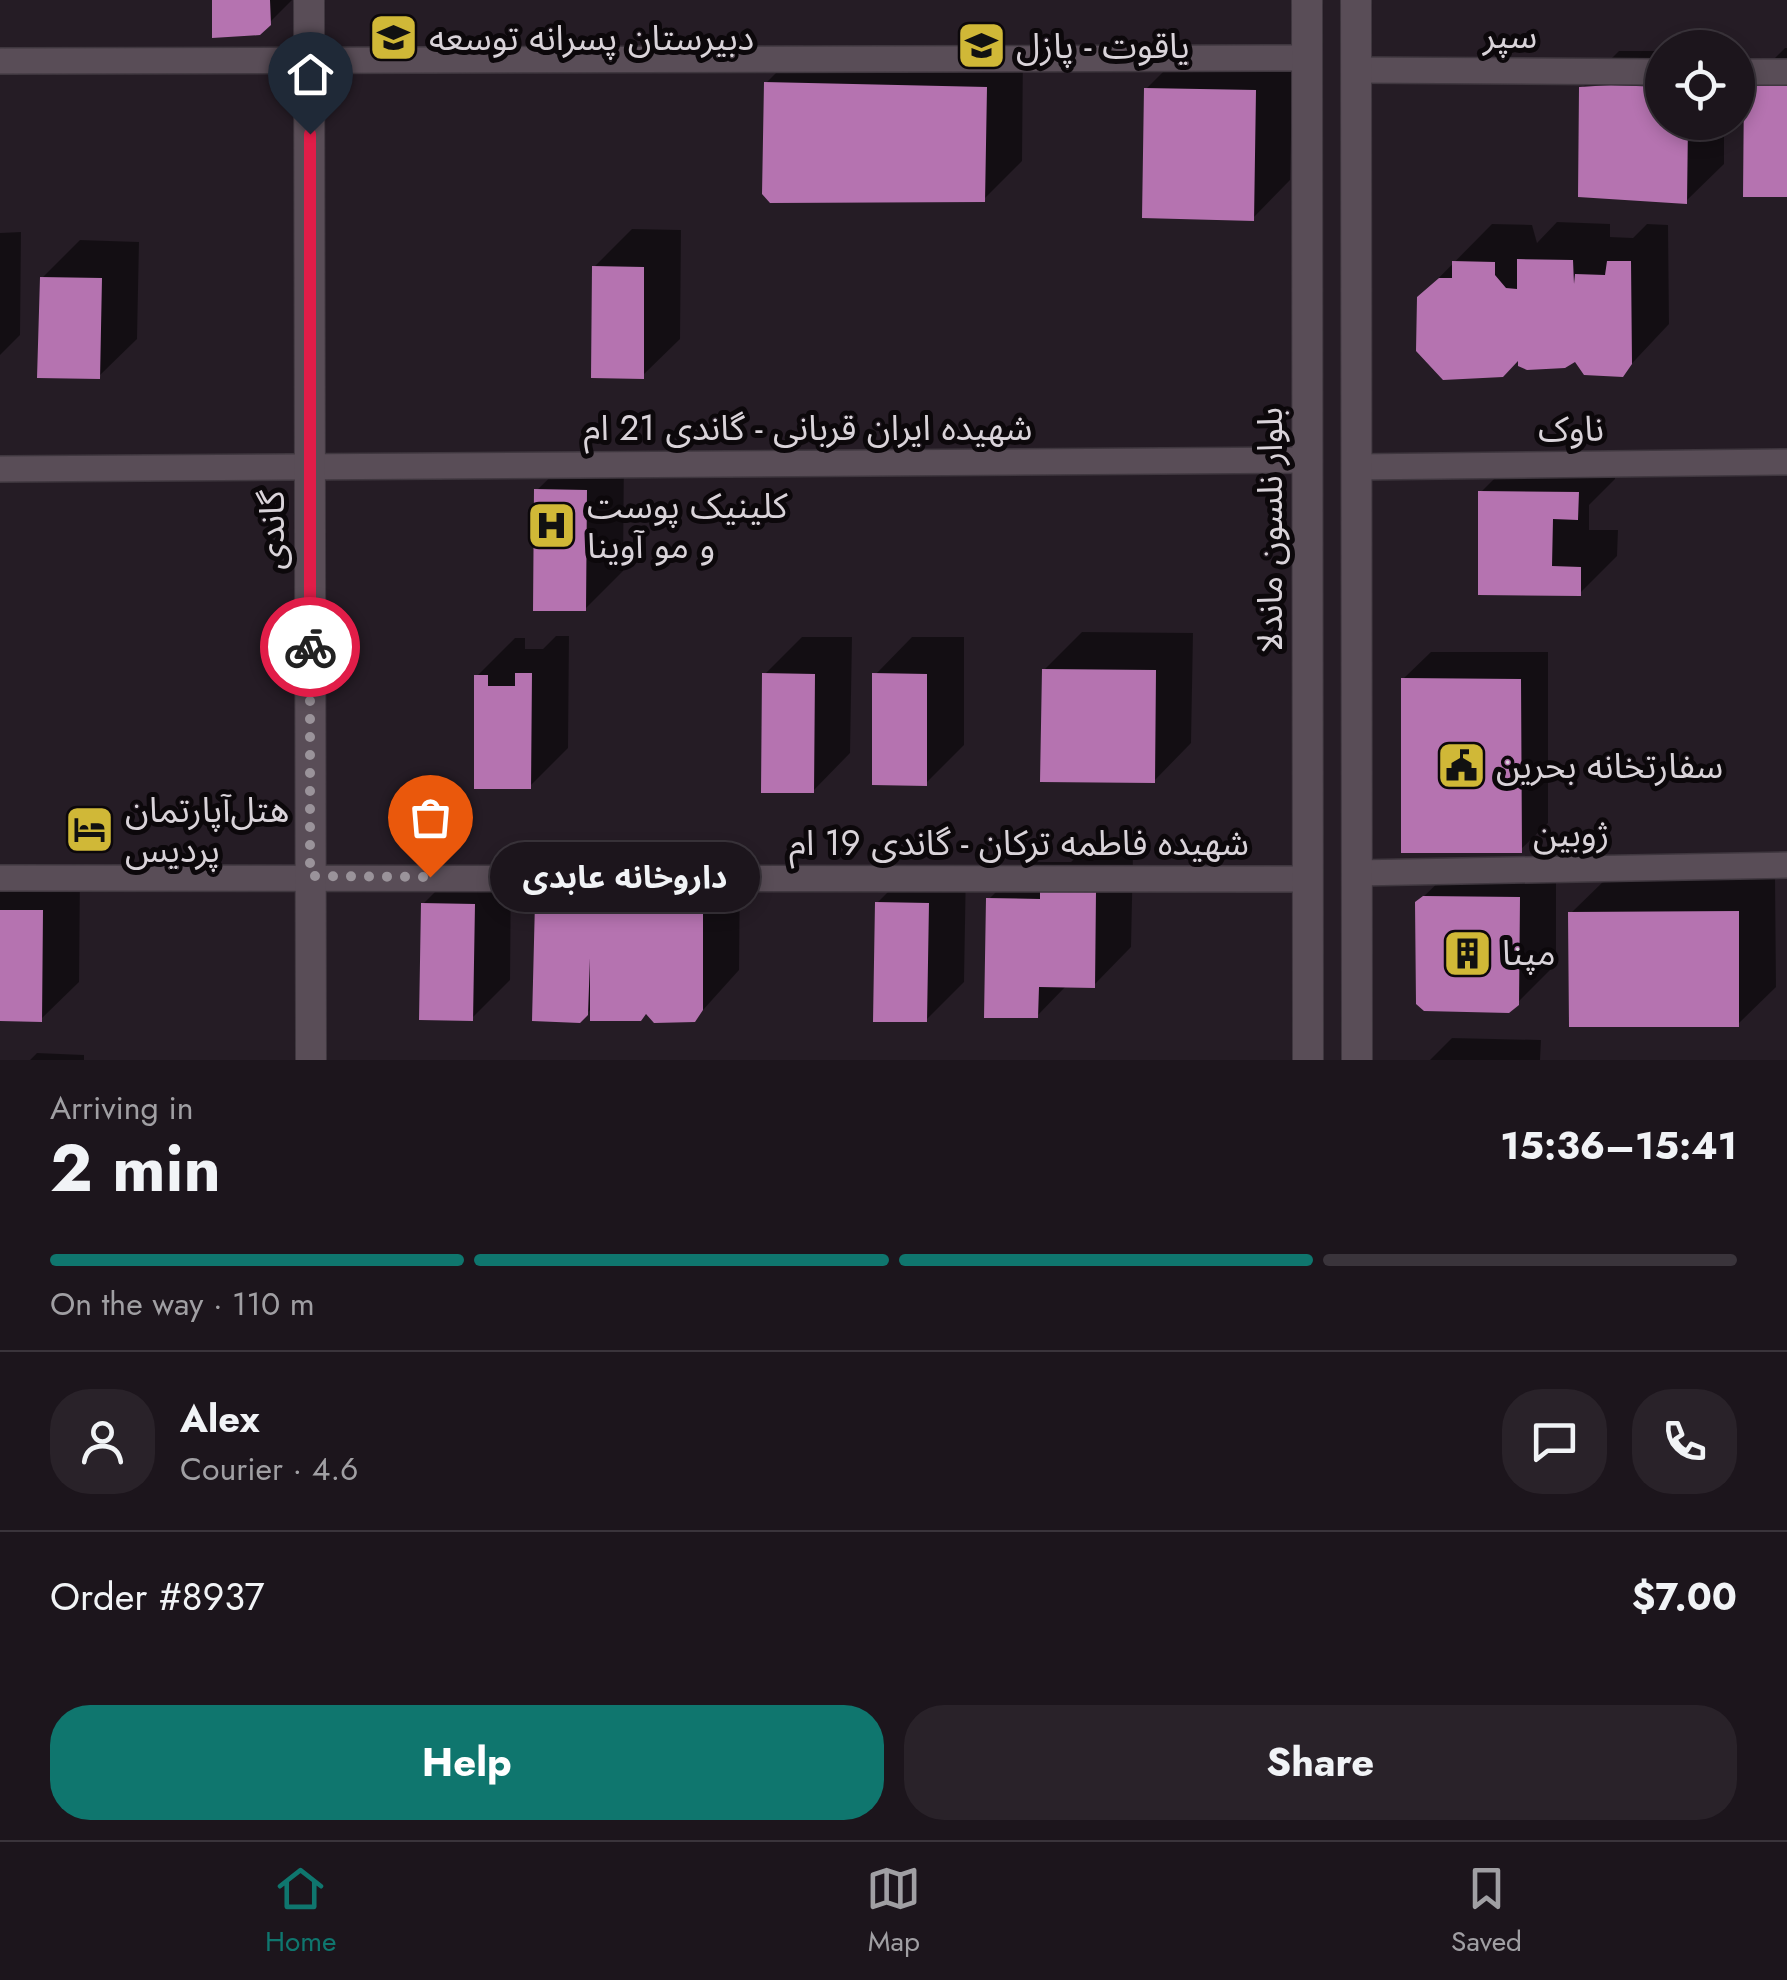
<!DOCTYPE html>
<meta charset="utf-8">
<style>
:root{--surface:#1c151c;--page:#292229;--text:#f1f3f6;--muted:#a09fa3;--line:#3a343b;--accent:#0f766e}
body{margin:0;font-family:Jost,"Noto Sans Arabic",sans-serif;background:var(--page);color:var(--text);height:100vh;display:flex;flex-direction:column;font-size:38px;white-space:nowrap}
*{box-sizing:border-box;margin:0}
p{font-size:32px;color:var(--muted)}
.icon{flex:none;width:55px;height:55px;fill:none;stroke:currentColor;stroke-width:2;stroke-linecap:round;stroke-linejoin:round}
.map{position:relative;height:1060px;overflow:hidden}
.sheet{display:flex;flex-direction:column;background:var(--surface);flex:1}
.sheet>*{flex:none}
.fabs{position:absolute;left:1645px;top:30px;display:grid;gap:20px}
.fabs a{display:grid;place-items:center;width:110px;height:110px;border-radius:50%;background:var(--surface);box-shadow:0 5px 15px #0003,0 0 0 2px var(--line);font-size:50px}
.pin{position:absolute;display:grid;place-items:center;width:85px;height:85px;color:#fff;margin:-102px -42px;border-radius:50% 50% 50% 0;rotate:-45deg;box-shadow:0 0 10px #0007}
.pin .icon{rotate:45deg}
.courier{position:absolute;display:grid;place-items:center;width:100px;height:100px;margin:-50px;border:8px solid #e11d48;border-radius:50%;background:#fff;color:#222;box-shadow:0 2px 12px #0007}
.bubble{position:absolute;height:70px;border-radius:35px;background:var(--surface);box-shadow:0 5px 15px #0003,0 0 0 2px var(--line);font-size:32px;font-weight:700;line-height:70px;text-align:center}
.head em{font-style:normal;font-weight:700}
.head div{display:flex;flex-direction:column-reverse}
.head{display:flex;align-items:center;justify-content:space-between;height:170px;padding:0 50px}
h1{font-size:65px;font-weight:700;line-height:75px}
.bar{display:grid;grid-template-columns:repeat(4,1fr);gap:15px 10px;align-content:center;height:120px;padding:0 50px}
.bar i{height:12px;border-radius:8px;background:var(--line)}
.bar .current{background:var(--accent)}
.bar p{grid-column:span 4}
.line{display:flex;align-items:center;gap:25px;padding:0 50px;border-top:2px solid var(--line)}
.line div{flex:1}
.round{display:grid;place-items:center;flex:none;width:105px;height:105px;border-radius:40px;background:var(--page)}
.cta{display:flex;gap:20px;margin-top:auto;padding:20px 50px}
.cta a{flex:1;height:115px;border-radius:40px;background:var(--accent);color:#fff;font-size:40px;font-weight:700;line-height:115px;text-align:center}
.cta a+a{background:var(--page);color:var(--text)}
.tabs{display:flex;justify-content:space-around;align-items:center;height:140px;border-top:2px solid var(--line);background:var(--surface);font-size:28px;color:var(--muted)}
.tabs a{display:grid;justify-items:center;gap:5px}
.tabs .current{color:var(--accent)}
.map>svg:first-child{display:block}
.shadow{fill:#0007}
.building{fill:#b573b0}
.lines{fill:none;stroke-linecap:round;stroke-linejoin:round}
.street-casing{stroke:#3f373f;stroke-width:28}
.secondary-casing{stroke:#3f373f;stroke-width:32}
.street{stroke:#594d57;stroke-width:25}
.secondary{stroke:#594d57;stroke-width:30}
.done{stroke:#9a939a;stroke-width:10;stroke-dasharray:0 18}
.route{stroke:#e11d48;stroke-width:12}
.labels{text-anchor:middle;stroke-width:10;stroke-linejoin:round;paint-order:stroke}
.street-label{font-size:35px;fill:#d9d3d9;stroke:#0c080b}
.poi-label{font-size:35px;fill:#d9d3d9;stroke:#0c080b;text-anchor:start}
</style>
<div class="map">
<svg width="1787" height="1060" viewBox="0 0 1787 1060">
<rect width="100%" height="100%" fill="#251c25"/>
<path class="shadow" d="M215,0H292L259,33Z
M804,45L1023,51L1022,161L984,199L766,83Z
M1785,48H1787V195L1747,86Z
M1184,51L1293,53L1290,180L1253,218L1146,89Z
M1619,51H1662V122H1724V164L1686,201L1581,89Z
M1557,222L1610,224V237L1633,238L1647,224L1668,225L1669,324L1622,374L1576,359L1520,356L1419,298L1492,224L1532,225L1537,243Z
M632,229L681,230L680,339L642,376L594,267Z
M21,232L20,335L0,355V233Z
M80,240L139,242L137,339L99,376L42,278Z
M575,453H624L623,571L585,609L537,490Z
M1519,454L1615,455V479L1589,505V530H1618L1617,556L1580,593L1480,592L1481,492Z
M1082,632L1193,633L1191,743L1154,781L1044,670Z
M556,636H569L568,748L530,786L477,676L515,638H525V649H543Z
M802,637H852L850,753L813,791L764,675Z
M912,637H964V745L926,783L875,675Z
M1431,652H1548V823L1520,850L1403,679Z
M1080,853L1133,854L1131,947L1094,985H1067L1037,1016L989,899L1026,862H1071Z
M1556,860V964L1517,1003L1417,903L1456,865Z
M740,865L739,970L694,1020L592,1008L579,1021L537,903L575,866Z
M915,865L966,866L964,982L926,1020L877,903Z
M461,866L511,867L510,980L472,1018L423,904Z
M0,871L80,873L79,982L41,1019H0Z
M1775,875L1776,987L1738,1024L1571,913L1609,876Z
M1452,1038L1541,1040L1540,1060H1430Z
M37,1053L84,1055V1060H30Z"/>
<path class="building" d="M212,0H270L271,25L260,35L212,38Z
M764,82L987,87L985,202L770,203L762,194Z
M1611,85L1662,87V122H1688L1687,204L1578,197L1579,87Z
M1744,85H1787V197H1743Z
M1144,88L1256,90L1254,221L1142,218Z
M1517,259L1573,260L1574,284L1575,274L1605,275L1607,261H1631L1632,364L1623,377L1584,375L1575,362L1565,368L1527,370L1518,366V361L1503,377L1443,380L1416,351L1417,297L1439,278H1452V261L1495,262V275L1506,288L1517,289Z
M592,266L644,267V379L591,378Z
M40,277L102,278L100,379L37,378Z
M534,489L587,490L586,611H533Z
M1478,491L1579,492L1578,520L1553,519L1552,566L1581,567V596L1478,595Z
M1042,669L1156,670L1155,783L1040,782Z
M515,673H532L531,789H474V675H488V686H515Z
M762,673L815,674L814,793H761Z
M872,673L927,674V786L872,785Z
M1401,678L1521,679L1522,853H1401Z
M1040,890L1096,891L1095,988L1039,987L1038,1018H984L986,898L1040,899Z
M1423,896L1520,897L1519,1005L1509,1013L1424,1011L1416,1004L1415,902Z
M589,899L703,902V1010L695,1022L654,1023L646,1014L641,1021H590V958L588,1015L580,1023L532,1021L535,902L589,904Z
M875,902L929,903L927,1022H873Z
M421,903L475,904L473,1021L419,1020Z
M0,910H43L42,1022L0,1021Z
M1739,911V1027H1569L1568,912Z"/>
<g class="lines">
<defs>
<path id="street" d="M0,61L1307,58
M1356,70L1662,72
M1738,72H1787
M1357,467L1787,462
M0,469L1307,460
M1357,873L1787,865
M0,878L1308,879"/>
<path id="secondary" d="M309,0L311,1060
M1307,0L1308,1060
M1356,0L1357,1060"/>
</defs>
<use href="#street" class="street-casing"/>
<use href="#secondary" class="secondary-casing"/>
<use href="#street" class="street"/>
<use href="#secondary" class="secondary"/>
</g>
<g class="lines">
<path class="done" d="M310,647V876L430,877"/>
<path class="route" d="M310,134V647"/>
</g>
<defs>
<symbol id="school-square" viewBox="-11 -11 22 22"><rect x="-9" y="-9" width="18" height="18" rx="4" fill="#d0b837" stroke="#0c080b"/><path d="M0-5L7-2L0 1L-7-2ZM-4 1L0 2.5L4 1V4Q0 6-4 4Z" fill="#111"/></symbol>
<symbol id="hospital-square" viewBox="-11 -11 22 22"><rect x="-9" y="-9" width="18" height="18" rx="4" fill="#d0b837" stroke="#0c080b"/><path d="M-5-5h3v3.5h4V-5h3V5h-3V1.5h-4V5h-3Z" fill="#111"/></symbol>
<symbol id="civic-square" viewBox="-11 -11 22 22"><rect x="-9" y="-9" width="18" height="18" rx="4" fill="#d0b837" stroke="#0c080b"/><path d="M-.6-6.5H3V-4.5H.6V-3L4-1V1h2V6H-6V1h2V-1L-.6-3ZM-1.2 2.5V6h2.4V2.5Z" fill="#111"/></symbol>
<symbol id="hotel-square" viewBox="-11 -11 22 22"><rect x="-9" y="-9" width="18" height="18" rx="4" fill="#d0b837" stroke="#0c080b"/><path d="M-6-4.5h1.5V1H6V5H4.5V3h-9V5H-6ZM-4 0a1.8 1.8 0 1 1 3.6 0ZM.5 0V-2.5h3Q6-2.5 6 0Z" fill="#111"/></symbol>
<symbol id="building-square" viewBox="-11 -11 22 22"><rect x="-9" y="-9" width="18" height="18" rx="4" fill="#d0b837" stroke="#0c080b"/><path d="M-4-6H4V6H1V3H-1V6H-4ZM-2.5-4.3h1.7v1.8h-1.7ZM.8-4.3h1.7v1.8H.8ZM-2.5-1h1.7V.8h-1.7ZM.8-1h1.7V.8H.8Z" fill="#111"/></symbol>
</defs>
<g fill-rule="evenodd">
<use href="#school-square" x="366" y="10" width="55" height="55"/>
<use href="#school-square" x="954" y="18" width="55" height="55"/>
<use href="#hospital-square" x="524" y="498" width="55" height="55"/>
<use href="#civic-square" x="1434" y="738" width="55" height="55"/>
<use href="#hotel-square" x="62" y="802" width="55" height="55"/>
<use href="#building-square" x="1440" y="926" width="55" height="55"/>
</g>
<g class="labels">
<g class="street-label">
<text x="1510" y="48">سپر</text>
<text x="808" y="440">شهیده ایران قربانی - گاندی 21 ام</text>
<text transform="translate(1571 429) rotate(-1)" y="12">ناوک</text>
<text transform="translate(272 530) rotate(-90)" y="12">گاندی</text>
<text transform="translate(1270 530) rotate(-90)" y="12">بلوار نلسون ماندلا</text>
<text transform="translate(1571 834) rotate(-1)" y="12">ژوبین</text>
<text x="1019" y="855">شهیده فاطمه ترکان - گاندی 19 ام</text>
</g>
<g class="poi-label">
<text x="429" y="50">دبیرستان پسرانه توسعه</text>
<text x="1016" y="58">یاقوت - پازل</text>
<text x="587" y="518">کلینیک پوست<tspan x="587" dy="40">و مو آوینا</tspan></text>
<text x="1496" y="778">سفارتخانه بحرین</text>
<text x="125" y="822">هتل‌آپارتمان<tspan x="125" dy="40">پردیس</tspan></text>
<text x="1502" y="965">مپنا</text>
</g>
</g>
</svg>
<div class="fabs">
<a><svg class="icon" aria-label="locate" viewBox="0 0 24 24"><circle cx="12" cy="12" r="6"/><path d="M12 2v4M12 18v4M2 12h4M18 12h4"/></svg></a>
</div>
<div class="pin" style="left:430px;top:877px;background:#ea580c"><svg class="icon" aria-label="bag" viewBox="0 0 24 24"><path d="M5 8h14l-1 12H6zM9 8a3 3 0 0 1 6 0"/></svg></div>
<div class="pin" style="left:310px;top:134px;background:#1f2937"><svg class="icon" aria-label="home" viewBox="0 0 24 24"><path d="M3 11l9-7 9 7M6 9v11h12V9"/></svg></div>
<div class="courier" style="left:310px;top:647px"><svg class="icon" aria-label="bike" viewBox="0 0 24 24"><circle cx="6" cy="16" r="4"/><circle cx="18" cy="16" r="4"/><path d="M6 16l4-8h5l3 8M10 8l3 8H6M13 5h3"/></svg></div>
<div class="bubble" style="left:490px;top:842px;width:270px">داروخانه عابدی</div>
</div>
<section class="sheet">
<div class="head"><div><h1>2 min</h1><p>Arriving in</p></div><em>15:36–15:41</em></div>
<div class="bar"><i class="current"></i><i class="current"></i><i class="current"></i><i></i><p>On the way · 110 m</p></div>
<div class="line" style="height:180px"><a class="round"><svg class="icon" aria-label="person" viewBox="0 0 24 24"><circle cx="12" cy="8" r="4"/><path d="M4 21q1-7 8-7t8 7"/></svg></a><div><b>Alex</b><p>Courier · 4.6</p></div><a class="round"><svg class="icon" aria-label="chat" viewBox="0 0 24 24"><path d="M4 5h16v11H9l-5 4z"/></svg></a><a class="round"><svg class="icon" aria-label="phone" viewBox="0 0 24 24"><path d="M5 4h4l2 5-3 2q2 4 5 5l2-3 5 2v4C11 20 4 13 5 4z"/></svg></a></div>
<div class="line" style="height:130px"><div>Order #8937</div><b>$7.00</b></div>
<div class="cta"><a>Help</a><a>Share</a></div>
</section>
<nav class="tabs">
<a class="current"><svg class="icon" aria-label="home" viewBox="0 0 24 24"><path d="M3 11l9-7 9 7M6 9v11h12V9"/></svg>Home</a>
<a><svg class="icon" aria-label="map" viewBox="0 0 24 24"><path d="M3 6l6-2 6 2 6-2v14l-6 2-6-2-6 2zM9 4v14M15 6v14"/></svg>Map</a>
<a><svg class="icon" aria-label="saved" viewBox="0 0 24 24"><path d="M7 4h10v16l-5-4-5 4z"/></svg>Saved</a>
</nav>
